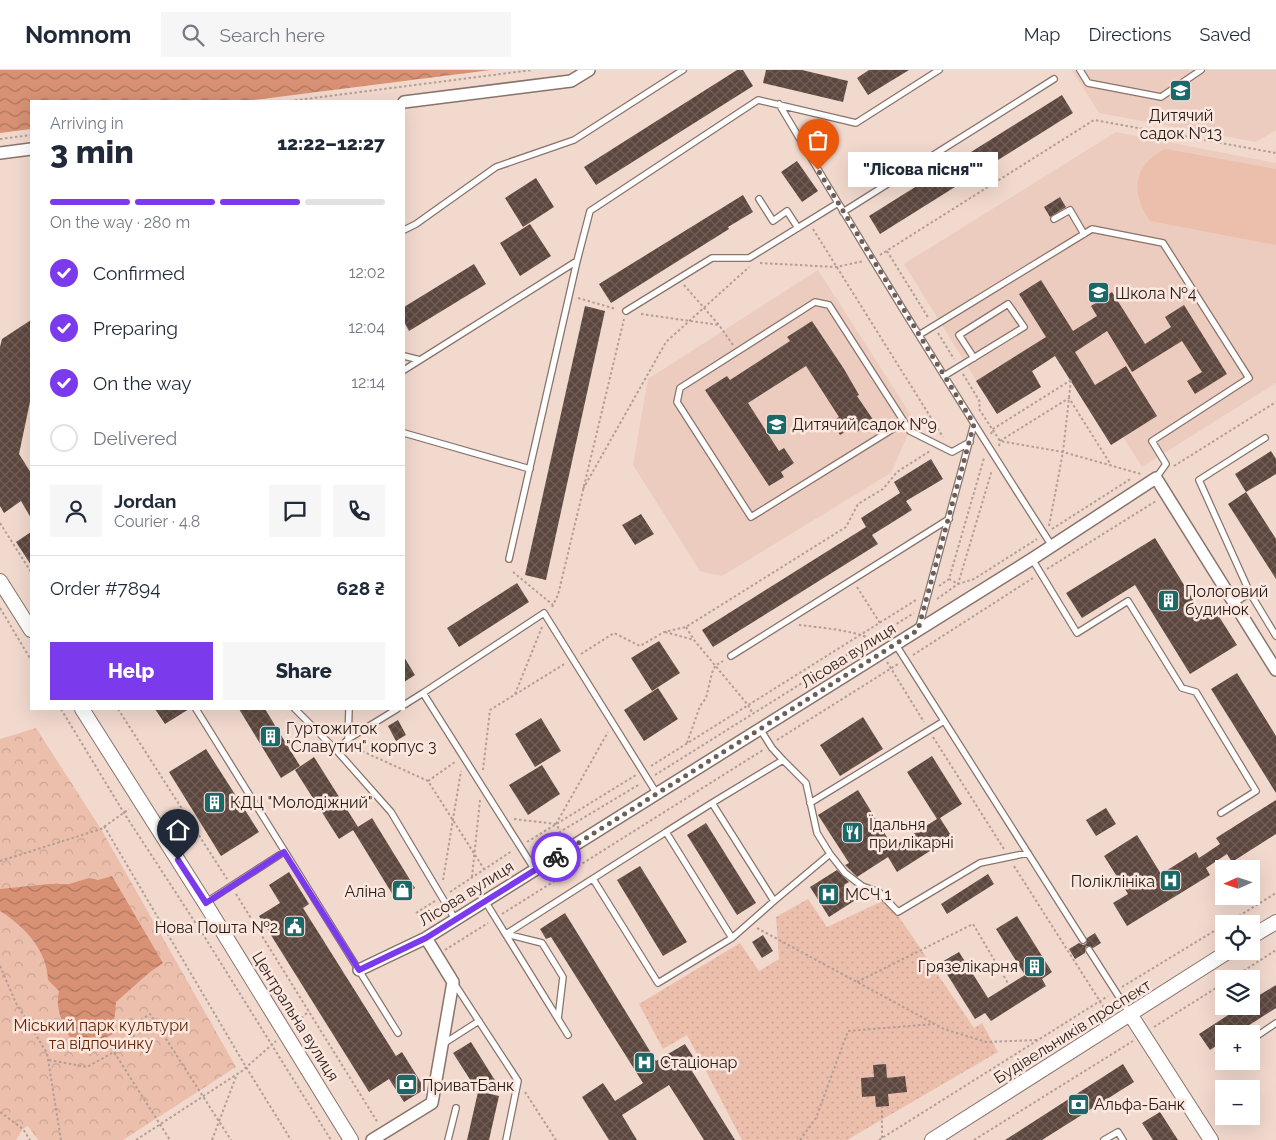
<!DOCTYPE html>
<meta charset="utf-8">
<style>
:root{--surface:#fff;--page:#f6f6f7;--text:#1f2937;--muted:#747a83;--line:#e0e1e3;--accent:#7c3aed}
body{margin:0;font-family:Raleway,sans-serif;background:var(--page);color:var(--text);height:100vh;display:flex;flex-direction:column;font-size:19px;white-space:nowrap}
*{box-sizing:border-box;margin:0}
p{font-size:16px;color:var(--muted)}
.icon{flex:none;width:28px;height:28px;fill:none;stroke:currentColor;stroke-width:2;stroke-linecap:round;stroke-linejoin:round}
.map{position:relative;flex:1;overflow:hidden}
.panel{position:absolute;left:30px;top:30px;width:375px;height:610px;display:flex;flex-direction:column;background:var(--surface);border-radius:0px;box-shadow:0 5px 20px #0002}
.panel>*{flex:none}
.needle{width:32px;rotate:267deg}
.fabs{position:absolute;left:1215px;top:790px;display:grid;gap:10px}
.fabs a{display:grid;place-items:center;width:45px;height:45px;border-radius:0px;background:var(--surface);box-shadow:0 5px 20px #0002;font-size:25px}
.pin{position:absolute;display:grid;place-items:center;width:42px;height:42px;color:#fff;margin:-51px -21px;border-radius:50% 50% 50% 0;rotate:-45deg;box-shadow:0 0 5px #0007}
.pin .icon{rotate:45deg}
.courier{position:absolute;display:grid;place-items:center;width:50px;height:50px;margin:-25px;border:4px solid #7c3aed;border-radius:50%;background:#fff;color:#222;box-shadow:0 1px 6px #0007}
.bubble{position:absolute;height:35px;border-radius:0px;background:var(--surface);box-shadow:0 5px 20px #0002;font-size:16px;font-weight:800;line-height:35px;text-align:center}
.headline em{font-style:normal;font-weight:800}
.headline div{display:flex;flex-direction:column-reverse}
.headline{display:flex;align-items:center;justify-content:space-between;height:85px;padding:0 20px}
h1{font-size:32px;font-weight:800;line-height:38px}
.bar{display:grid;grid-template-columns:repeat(4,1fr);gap:8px 5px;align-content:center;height:60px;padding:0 20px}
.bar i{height:6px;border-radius:4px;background:var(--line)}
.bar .on{background:var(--accent)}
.bar p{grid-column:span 4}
.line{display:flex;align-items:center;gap:12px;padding:0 20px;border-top:1px solid var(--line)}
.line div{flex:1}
.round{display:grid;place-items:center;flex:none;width:52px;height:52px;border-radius:0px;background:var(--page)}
ol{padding:0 20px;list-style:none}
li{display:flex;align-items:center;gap:15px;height:55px}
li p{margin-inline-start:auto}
li .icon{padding:5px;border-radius:50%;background:var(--accent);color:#fff;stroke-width:4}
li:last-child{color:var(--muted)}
li i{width:28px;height:28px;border:2px solid var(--line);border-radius:50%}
.action{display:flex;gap:10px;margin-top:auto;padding:10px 20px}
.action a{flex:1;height:58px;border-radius:0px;background:var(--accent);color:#fff;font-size:20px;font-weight:800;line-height:58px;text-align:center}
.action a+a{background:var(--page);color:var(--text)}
header{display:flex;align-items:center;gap:30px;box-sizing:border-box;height:70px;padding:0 25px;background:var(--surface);border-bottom:1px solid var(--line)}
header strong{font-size:24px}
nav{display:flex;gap:28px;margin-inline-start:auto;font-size:18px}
.search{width:350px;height:45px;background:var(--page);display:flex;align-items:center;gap:12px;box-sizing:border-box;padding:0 18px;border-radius:0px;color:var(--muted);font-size:19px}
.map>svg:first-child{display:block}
.built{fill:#ecccbe}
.grass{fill:url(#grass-dots)}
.park{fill:url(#park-crowns)}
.pitch{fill:#ecbfac}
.water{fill:url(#water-waves)}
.building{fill:url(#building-cross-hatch)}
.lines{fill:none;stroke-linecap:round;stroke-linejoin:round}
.service-casing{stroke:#89736a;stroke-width:8}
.minor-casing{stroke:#89736a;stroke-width:14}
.tertiary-casing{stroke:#89736a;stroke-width:16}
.path{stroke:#b29e95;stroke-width:2;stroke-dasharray:2.5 2.5;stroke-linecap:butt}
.service{stroke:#fff;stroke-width:5.5}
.minor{stroke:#fff;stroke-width:11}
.tertiary{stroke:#fff;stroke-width:14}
.done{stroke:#6d5f58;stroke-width:5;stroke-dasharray:0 9}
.route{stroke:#7c3aed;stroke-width:6}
.labels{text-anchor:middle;stroke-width:5;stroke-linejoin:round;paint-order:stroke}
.poi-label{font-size:16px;fill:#261d19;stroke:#fce7df;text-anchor:start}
.street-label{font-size:16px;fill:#261d19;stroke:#fce7df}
.park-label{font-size:16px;fill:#672806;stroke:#fce7df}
</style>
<header>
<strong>Nomnom</strong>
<div class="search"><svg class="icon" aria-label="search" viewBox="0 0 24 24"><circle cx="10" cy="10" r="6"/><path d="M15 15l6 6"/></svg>Search here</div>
<nav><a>Map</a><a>Directions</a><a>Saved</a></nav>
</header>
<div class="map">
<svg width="1276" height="1070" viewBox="0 0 1276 1070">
<defs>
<pattern id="grass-dots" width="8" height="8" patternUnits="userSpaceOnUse" patternTransform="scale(1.25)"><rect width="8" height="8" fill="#ecbfac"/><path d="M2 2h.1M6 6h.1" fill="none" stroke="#caa493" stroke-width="1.8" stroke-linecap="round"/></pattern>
<pattern id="park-crowns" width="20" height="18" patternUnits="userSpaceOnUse" patternTransform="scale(1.25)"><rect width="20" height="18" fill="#ecbfac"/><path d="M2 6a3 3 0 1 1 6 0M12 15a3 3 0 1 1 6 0" fill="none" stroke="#caa493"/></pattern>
<pattern id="water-waves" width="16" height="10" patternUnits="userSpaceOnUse" patternTransform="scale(1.25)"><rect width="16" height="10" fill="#d89174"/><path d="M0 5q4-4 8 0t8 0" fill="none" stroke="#af765e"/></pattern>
<pattern id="building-cross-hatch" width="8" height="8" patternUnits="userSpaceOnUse" patternTransform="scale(1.25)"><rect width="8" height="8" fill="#5c473e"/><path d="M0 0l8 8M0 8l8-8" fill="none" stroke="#705e57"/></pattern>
</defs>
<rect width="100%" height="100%" fill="#f2d9ce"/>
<path class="built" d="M1072,0H1276V60L1256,72L1099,43Z
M1116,62L1276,93V313L1142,397L1123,367L1111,375L1055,286L1032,301L1041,317L997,344L904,194Z
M818,200L914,350L891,403L722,506L700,501L633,395L648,309Z"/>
<path class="grass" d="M808,829L827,857L887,829L974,958L982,953L998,982L847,1070H742L687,965L663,979L639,934L740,873L759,901L779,889L776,847Z"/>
<path class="park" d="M36,658L101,759L236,997L123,1070H38L28,1056L23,1059L16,1070H0V669Z"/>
<path class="pitch" d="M1166,79L1276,99V175L1150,151C1130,124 1133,93 1166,79Z"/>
<path class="water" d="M0,0H491L246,31H31V59L0,63Z
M112,806L163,893L150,902L116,932L113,964L87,976L70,968C62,952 55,939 59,921L48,910C47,880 25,857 0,841V819L49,814H69L89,808L98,810Z"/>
<path class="building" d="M737,0H743L753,16L596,115L584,97Z
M766,0H802L848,11L843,32L763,13Z
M869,0H909L868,25L857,8Z
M1062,25L1073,43L880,164L869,146Z
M797,91L818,121L802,132L781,102Z
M536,108L554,137L523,157L505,128Z
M743,125L753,142L728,157L729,159L611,233L599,214Z
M1060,127L1066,137L1050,147L1044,137Z
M530,154L551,186L520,206L500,173Z
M474,194L486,214L409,261L404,252V237Z
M1041,210L1073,261L1097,246L1091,236L1112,222L1145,274L1171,257L1165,247L1184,235L1227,304L1195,324L1187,311L1202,302L1182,271L1132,302L1107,261L1075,282L1095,315L1126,296L1157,346L1111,375L1055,286L1032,301L1041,317L997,344L976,311L1046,267L1019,224Z
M585,236L605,241L546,510L525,505Z
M31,250V327L19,384L31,403V448L21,431L4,443L0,436V277L2,269Z
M812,251L844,299L859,325L857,326L874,351L857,362L853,357L840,365L832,351L839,347L806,296L748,333L779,381L784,378L794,393L781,402L784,407L769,416L705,320L727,306L730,310L790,271L787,267Z
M1271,381L1276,389V404L1246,422L1235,404Z
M931,389L943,409L906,431L912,440L872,465L878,474L713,577L702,560L866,457L861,448L900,423L894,412Z
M1246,422L1276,469V509L1228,434Z
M641,444L654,464L635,475L622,455Z
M31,462V495L16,472Z
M1155,468L1202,544L1213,537L1237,575L1190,604L1135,515L1082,548L1066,523Z
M517,513L529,532L459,577L447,558Z
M659,571L680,603L652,621L631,588Z
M404,587L415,605L404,612Z
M1237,603L1276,666V723L1211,619Z
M658,618L678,649L644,671L624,640Z
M155,639H189L165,654Z
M239,639H265L300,696L281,708Z
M863,647L883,679L840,706L820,675Z
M541,648L561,681L535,697L515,664Z
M398,650L406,665L396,671L388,656Z
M206,679L259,762L221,786L169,702Z
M932,686L962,734L940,748L952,767L897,802L888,787L857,807L845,795L849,793L818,745L858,720L893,777L937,749L907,702Z
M314,687L358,757L339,769L295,700Z
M542,695L560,724L528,745L509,715Z
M1276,730V764L1232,792L1227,784L1206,798L1210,805L1127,856L1113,833L1128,824L1104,786L1137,765L1161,804L1196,782L1199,788L1220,774L1216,768Z
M1106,738L1116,754L1096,766L1086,750Z
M372,748L415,818L396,830L353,760Z
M706,753L756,833L737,845L687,765Z
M640,796L687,872L663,886L617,810Z
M837,800L849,812L844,815L854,831L829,847L810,817Z
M289,802L309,834L303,838L396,986L402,982L425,1019L404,1032L389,1009L369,1022L259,846L280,833L269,815Z
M988,804L994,814L947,844L941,834Z
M565,843L656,991L685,974L699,996L692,1001L735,1070H704L669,1015L622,1045L637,1070H609L582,1027L603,1013L615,1031L643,1013L551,867L546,869L540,859Z
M1017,846L1052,902L1042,909L1046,916L991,951L985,943L975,949L940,893L959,882L988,928L1025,905L996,859Z
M1095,863L1101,873L1093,878L1087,876L1085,878V883L1075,889L1069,879L1079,873L1083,875L1086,874L1087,868Z
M763,865L773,881L762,888L752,872Z
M1276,915V938L1235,964H1224V971L1210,980L1199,964L1242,936H1251V930Z
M471,972L496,1012L482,1022L499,1026L489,1070H467L478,1022L453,983Z
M886,994L887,1008L905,1006L907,1022L888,1024L889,1036L876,1037L875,1026L862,1027L861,1008L874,1007L873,995Z
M1123,994L1134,1012L1042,1070H1005Z
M1160,1042L1178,1070H1153L1142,1053Z"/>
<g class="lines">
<defs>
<path id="service" d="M1080,0L1088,13L1161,27L1201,0
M779,34C867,183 958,330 1052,476
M759,129L773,151L787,141L798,158
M843,142L1054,9
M1054,149L1070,140L1084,164
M404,160L416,154L496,97L574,70L683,0
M626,241L712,188H749L838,133
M919,265L1092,159L1163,173L1249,308L1152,371L1166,394L1156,408
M404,286L420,290L577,191L590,141L758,30L856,53L939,0
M404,300L420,290
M944,306L1024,257L1008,234L959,265L974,288
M904,352L751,447L677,332L680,318L815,232L829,235L910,361L952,382L970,372
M404,363L530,399
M1265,368L1199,410L1250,523L1276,566
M509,489L577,191
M1032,489L1077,563L1128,531L1182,618L1196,622L1256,721L1221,743
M1234,533L1250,523
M919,557L974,354
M896,575L1083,870
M731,586L949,449
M404,635L423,623
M196,639L398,963
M295,639L337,681
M397,639L348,669L337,681L391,742L455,849
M348,669L349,639
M712,733L783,690L772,678L760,659
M810,733L944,651
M666,762L712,733L774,831L732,868
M830,784L845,803L862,816L879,822L898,842L980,793L1028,783
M535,800L423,623L544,543L657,724
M485,831L568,965
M774,831L830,784L817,763L806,713L783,690
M205,833L284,782
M1089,880L1130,944
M454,913L518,1011L506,1070
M558,949L563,907L542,873L506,864L666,762L732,868L658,913L593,809
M1251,970L1276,953
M443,974L479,951
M448,1070L456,1038
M1104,1070L1118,1062L1123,1070"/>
<path id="minor" d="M404,32L571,11L589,0
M0,83L31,79
M359,900L426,868L1032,489L1156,408L1276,600
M372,1070L432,1033L453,912L426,868"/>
<path id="tertiary" d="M0,511L31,560
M82,639L205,833L351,1070
M1251,867L1276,852
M1130,944L1211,1070
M932,1070L1229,881"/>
</defs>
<use href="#service" class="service-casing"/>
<use href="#minor" class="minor-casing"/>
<use href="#tertiary" class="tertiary-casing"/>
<path class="path" d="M290,31L532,0
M0,69L31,65
M813,159L943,367
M887,181L929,249
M880,185L1094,50L1276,83
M760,193L836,197L864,191
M684,215L719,255L733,275
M578,228L616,239
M641,244L719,255
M938,263L954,289
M963,304L980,332L979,339L1000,371L1063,382L1141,404
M991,364L993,359L1071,310
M999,376L1000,371L1069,328L1111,395
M1174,396L1276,332
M583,419L666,272L749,197
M0,453L31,502
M1049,456L1063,382L1071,310
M1052,459L1132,408
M1047,499L1156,431
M513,502L553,535
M949,509L958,514L974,509L1037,469
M939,516L949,509L984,388
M857,517L880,553
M937,529L958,514L992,400
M552,537L558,525L624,249
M0,538L31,590
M799,555C815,557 867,561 875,573
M686,557L694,570L748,635L753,644
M665,562L694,570
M581,584L614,563L640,576L664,562L686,557L846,457L858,434L883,419L897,402L930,381
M913,585L1033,508
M887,592L924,652
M515,624L542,557
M61,639L124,743L204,866L331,1070
M118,639L227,809
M933,667L1004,779
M777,670L898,594
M687,673L700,636L706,628L712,603L715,596L723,591
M353,677L428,711L484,799
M651,696L916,530
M483,700L490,640L566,593
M655,705L914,543
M428,711L455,692
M514,749L556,754L560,761
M556,754L608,662
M104,756L246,997L291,1070
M527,772L636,705
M533,778L640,714
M0,791L101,759L129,739
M1014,796L1108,944
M472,807L480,730
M443,810L461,701
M450,822L512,781
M236,824L378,1053
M416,843L435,831
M502,844L763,680
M1226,854L1276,823
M757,858L944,959L986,972L1037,970
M445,880L488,853
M0,896L16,933L47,983L61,1070
M1231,909L1276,880
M857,912L973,854L1009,915
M1122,917L1224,855
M294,955L309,941
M1154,957L1224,913
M114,982L133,969L136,953L150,944L231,1070
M49,990L87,997L114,982L170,1070
M525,1022L556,1070
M0,1042L23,1059L30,1070
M882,1068V1037
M136,1070L242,1001L276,971
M212,1070L237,1004
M800,1070L816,1048L848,961L934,954
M879,1070L1108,926
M974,1070L1133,971"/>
<use href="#service" class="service"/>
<use href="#minor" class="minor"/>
<use href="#tertiary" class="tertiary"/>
</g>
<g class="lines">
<path class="done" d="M556,787L918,560L974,354L818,100"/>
<path class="route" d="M178,790L206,833L284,782L359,900L426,868L556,787"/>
</g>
<defs>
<symbol id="school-square" viewBox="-11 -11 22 22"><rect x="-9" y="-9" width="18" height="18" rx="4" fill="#1a6867" stroke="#fce7df"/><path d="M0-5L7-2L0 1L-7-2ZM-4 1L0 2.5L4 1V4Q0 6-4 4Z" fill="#fff"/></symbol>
<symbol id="building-square" viewBox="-11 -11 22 22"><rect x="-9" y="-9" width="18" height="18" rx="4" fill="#1a6867" stroke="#fce7df"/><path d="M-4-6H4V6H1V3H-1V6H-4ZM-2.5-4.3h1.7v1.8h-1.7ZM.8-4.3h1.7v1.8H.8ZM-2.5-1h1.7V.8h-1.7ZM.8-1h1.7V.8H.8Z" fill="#fff"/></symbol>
<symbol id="restaurant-square" viewBox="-11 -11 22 22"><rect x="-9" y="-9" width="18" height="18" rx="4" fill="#1a6867" stroke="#fce7df"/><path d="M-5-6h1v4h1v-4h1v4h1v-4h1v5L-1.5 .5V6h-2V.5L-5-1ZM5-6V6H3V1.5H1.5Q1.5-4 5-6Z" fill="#fff"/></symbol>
<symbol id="hospital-square" viewBox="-11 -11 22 22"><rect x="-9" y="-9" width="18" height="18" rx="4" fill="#1a6867" stroke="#fce7df"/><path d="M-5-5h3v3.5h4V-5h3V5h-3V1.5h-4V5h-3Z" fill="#fff"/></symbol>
<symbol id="shop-square" viewBox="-11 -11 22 22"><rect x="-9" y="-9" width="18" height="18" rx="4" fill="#1a6867" stroke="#fce7df"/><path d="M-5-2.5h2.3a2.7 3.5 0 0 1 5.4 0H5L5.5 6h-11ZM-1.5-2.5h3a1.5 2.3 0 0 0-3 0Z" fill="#fff"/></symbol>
<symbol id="civic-square" viewBox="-11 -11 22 22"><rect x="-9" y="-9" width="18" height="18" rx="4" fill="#1a6867" stroke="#fce7df"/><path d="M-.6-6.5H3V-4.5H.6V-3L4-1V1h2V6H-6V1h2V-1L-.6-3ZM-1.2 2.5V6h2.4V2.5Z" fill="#fff"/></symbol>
<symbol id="bank-square" viewBox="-11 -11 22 22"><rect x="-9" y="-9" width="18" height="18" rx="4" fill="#1a6867" stroke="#fce7df"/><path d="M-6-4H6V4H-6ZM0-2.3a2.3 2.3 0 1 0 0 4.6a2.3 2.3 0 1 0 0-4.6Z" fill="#fff"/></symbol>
</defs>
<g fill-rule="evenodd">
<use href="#school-square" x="1168" y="8" width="25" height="25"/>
<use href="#school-square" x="1086" y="210" width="25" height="25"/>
<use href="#school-square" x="764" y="342" width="25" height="25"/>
<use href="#building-square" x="1156" y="518" width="25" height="25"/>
<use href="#building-square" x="258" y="654" width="25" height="25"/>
<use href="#building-square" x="202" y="720" width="25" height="25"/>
<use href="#restaurant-square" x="840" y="750" width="25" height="25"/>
<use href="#hospital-square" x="1158" y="798" width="25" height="25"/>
<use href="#shop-square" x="390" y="808" width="25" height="25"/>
<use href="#hospital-square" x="816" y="812" width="25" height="25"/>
<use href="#civic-square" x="282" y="844" width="25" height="25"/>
<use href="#building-square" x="1022" y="884" width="25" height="25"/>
<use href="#hospital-square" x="632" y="980" width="25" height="25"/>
<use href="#bank-square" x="394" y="1002" width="25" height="25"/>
<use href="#bank-square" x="1066" y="1022" width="25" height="25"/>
</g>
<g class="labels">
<g class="poi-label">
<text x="1181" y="51" text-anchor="middle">Дитячий<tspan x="1181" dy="18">садок №13</tspan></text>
<text x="1115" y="229">Школа №4</text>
<text x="792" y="360">Дитячий садок №9</text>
<text x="1185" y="527">Пологовий<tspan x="1185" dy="18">будинок</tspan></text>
<text x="286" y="664">Гуртожиток<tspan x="286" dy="18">"Славутич" корпус 3</tspan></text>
<text x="230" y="738">КДЦ "Молодіжний"</text>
<text x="869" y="760">Їдальня<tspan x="869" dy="18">при лікарні</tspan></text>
<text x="1155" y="817" text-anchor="end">Поліклініка</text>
<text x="386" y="827" text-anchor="end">Аліна</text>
<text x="845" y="830">МСЧ 1</text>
<text x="278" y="863" text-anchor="end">Нова Пошта №2</text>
<text x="1018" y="902" text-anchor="end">Грязелікарня</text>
<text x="660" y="998">Стаціонар</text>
<text x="422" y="1021">ПриватБанк</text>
<text x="1094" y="1040">Альфа-Банк</text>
</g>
<g class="street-label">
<text transform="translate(848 585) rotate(-32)" y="6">Лісова вулиця</text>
<text transform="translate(466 823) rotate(-32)" y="6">Лісова вулиця</text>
<text transform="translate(296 946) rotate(58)" y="6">Центральна вулиця</text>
<text transform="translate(1072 961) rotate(-32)" y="6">Будівельників проспект</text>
</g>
<g class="park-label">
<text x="101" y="961">Міський парк культури<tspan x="101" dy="18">та відпочинку</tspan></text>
</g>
</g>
</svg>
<div class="fabs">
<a><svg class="needle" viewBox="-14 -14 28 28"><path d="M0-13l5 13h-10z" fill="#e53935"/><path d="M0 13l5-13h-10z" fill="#747a83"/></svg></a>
<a><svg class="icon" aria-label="locate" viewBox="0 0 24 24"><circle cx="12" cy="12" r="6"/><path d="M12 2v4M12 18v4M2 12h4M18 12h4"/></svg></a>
<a><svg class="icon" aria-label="layers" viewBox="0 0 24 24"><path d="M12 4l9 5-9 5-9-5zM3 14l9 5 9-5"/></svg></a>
<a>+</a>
<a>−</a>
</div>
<div class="pin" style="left:818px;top:100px;background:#ea580c"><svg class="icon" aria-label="bag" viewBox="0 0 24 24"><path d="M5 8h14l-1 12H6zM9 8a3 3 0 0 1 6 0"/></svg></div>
<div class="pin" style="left:178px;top:790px;background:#1f2937"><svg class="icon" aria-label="home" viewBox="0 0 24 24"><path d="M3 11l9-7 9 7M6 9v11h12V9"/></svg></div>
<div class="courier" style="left:556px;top:787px"><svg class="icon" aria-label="bike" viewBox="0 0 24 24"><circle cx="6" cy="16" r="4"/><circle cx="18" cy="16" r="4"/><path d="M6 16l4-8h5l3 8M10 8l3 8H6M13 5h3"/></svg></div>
<div class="bubble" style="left:848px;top:82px;width:150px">&quot;Лісова пісня&quot;&quot;</div>
<section class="panel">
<div class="headline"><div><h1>3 min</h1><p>Arriving in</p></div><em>12:22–12:27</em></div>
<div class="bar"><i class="on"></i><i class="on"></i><i class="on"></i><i></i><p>On the way · 280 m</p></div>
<ol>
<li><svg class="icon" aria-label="check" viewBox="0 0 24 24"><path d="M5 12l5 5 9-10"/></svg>Confirmed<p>12:02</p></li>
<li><svg class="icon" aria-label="check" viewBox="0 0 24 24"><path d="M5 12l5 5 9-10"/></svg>Preparing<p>12:04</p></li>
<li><svg class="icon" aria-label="check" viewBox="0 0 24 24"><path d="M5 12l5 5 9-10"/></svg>On the way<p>12:14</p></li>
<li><i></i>Delivered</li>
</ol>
<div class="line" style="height:90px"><a class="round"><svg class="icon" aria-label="person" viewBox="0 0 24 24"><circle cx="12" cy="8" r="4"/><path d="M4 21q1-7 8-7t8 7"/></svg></a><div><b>Jordan</b><p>Courier · 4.8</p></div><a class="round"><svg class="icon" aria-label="chat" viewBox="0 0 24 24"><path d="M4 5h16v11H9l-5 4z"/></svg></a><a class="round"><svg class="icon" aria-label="phone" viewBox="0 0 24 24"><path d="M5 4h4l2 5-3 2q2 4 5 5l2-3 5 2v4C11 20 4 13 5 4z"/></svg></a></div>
<div class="line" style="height:65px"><div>Order #7894</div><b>628 ₴</b></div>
<div class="action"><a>Help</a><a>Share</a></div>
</section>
</div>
